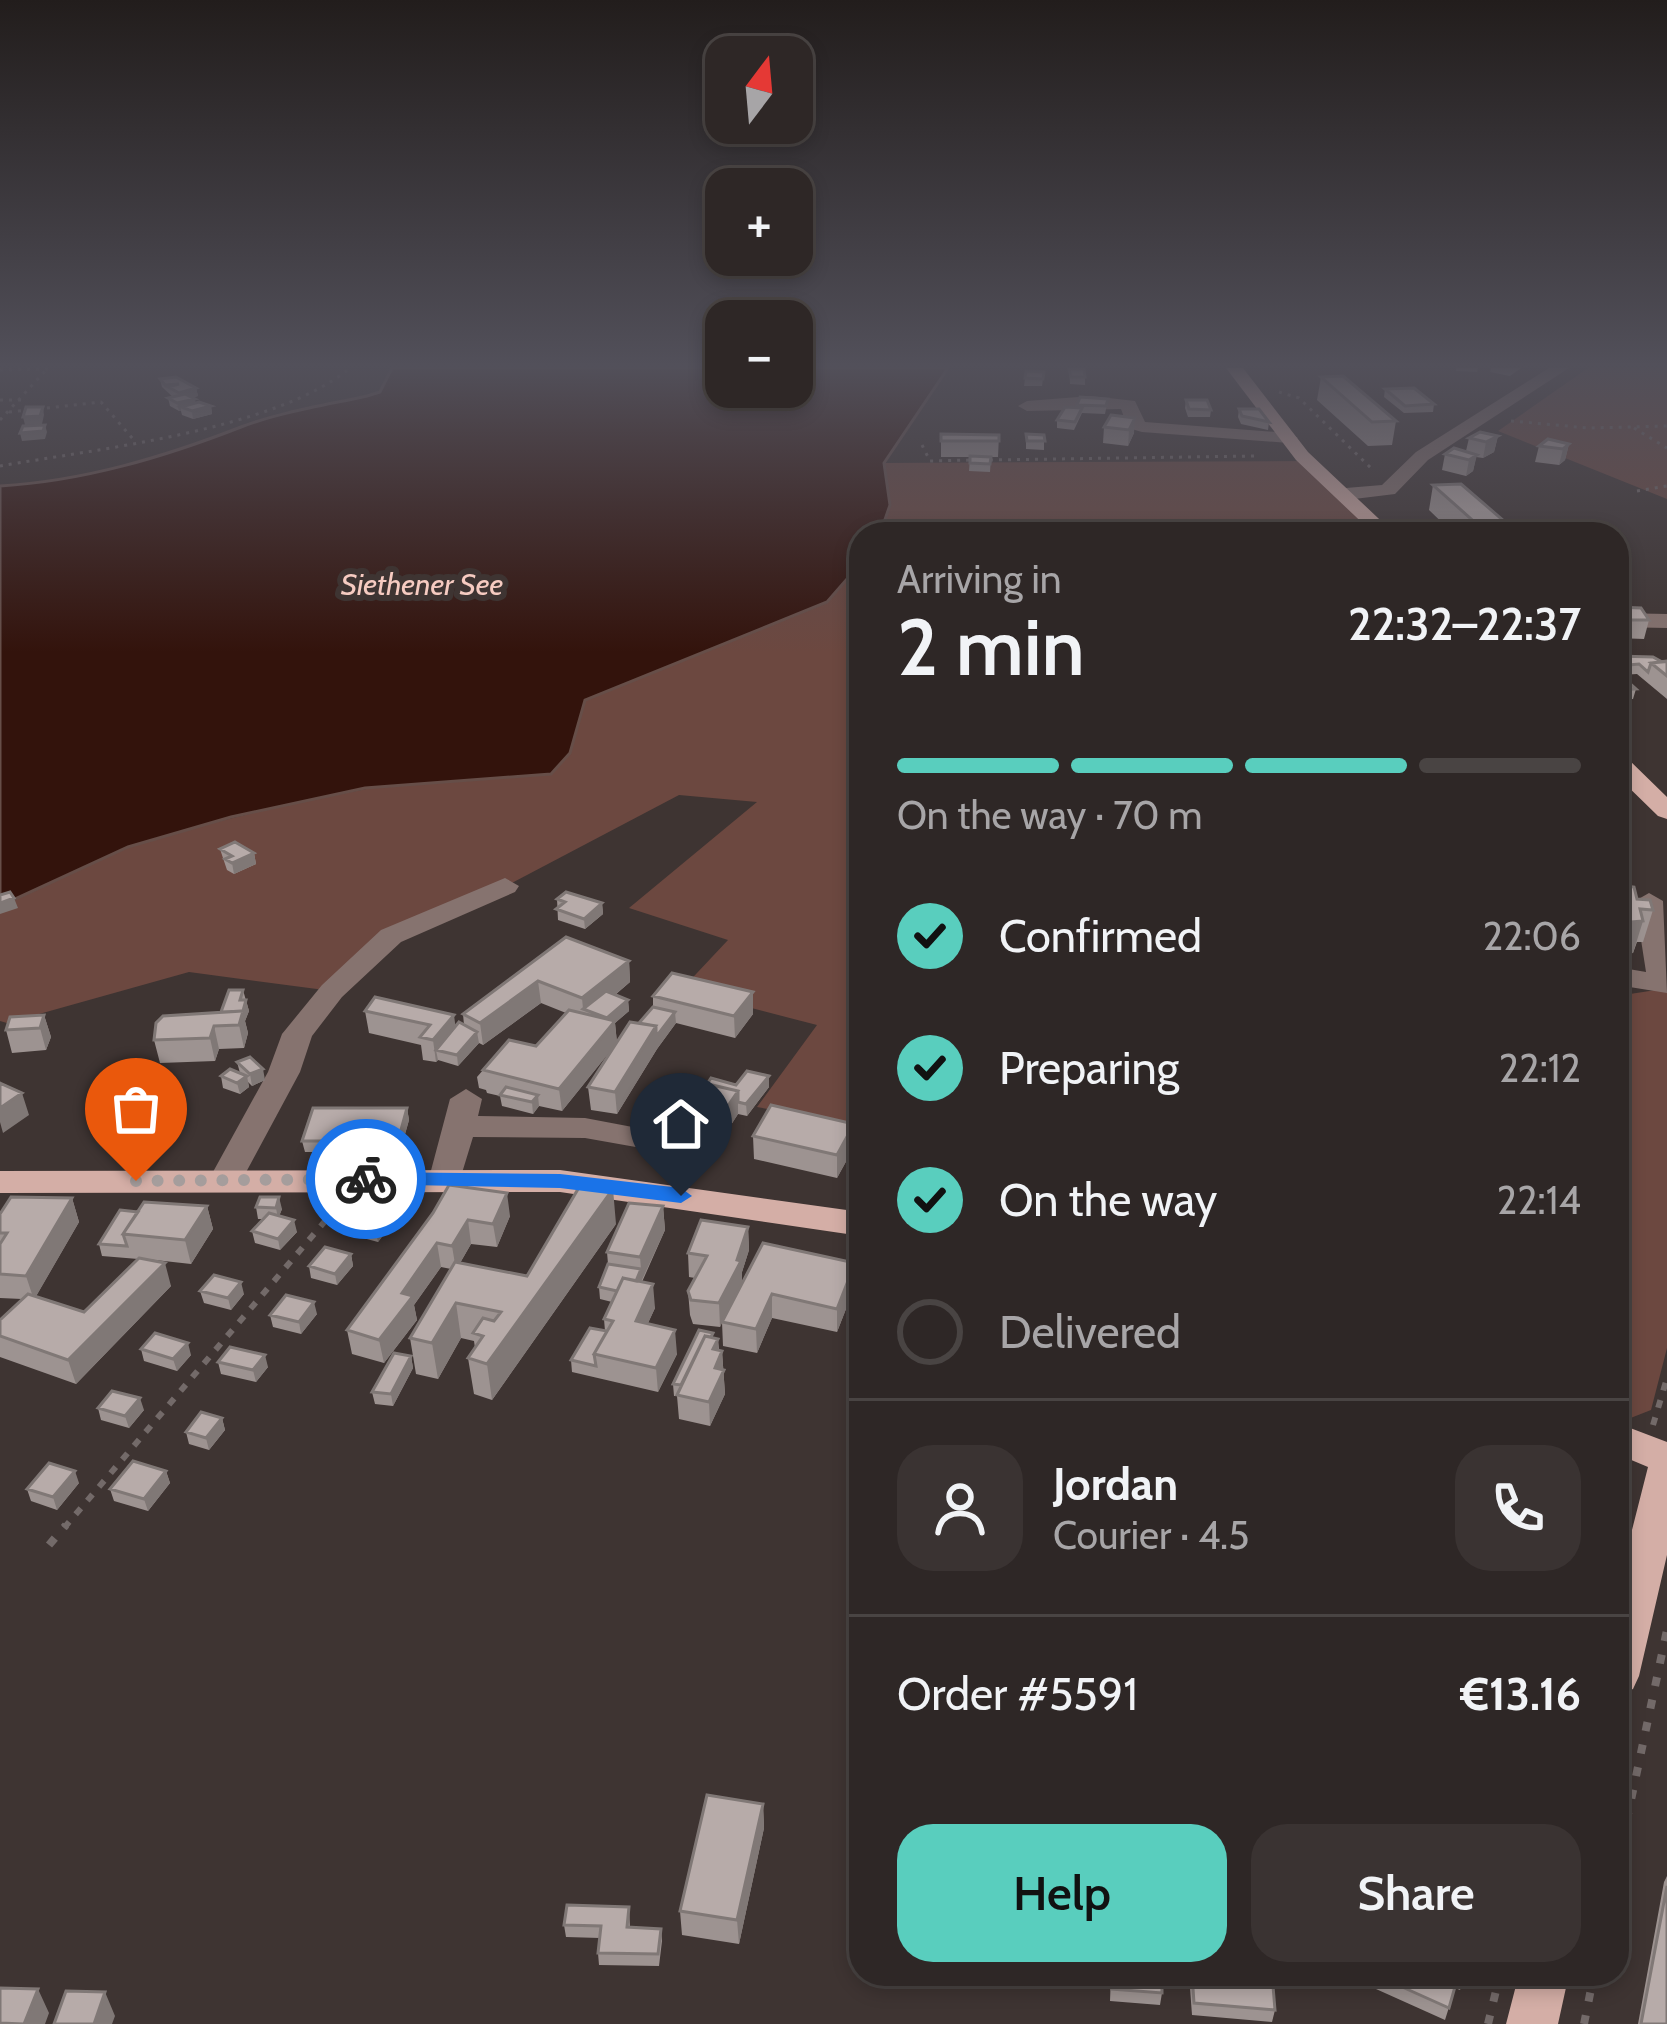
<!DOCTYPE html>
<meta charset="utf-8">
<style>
:root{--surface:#2e2726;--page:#3a3332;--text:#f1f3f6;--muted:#a7a5a7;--line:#494443;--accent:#59cebe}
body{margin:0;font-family:Cabin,sans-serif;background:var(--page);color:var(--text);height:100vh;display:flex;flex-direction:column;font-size:45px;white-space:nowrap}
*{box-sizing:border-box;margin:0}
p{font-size:39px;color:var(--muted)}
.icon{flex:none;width:66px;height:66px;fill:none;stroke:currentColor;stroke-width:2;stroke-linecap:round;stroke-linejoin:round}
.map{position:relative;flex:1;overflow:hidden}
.sheet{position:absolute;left:849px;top:522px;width:780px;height:1464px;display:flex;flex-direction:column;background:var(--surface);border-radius:36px;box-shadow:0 6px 18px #0003,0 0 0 3px var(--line)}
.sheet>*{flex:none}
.needle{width:78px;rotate:16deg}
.controls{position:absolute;left:705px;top:36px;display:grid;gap:24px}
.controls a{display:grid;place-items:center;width:108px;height:108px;border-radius:24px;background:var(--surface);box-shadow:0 6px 18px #0003,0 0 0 3px var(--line);font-size:60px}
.pin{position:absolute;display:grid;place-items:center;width:102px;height:102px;color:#fff;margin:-123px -51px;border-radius:50% 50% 50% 0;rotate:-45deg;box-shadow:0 0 12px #0007}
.pin .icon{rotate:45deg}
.courier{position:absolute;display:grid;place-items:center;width:120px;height:120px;margin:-60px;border:9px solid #1a73e8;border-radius:50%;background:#fff;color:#222;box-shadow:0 3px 15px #0007}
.head em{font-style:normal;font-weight:600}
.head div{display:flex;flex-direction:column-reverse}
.head{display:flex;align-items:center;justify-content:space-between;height:204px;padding:0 48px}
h1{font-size:78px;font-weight:600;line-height:90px}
.bar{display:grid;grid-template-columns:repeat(4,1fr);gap:18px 12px;align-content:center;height:144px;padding:0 48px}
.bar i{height:15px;border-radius:9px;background:var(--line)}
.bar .current{background:var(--accent)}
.bar p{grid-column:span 4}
.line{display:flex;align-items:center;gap:30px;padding:0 48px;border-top:3px solid var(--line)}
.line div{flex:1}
.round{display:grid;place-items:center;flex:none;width:126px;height:126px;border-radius:36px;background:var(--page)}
ol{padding:0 48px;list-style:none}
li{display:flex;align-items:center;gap:36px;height:132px}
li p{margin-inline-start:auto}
li .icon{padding:12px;border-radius:50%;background:var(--accent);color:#111;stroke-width:4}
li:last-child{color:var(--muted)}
li i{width:66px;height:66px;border:6px solid var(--line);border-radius:50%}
.button{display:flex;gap:24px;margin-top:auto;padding:24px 48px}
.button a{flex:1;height:138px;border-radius:36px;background:var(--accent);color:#111;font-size:48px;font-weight:600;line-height:138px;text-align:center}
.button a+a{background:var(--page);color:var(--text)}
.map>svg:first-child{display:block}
.green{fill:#6c4840}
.water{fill:#33130c;stroke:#664e48;stroke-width:3}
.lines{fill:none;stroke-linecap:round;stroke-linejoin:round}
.path-far2{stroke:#736a69;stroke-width:3;stroke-dasharray:3 6;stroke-linecap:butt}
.path-far1{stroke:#736a69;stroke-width:6;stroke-dasharray:8 10;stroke-linecap:butt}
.path{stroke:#736a69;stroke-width:8;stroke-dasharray:9 14;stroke-linecap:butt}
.minor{fill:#86736f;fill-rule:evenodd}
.major{fill:#d4aea6;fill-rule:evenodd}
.wall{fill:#9d9391}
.shaded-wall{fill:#807876}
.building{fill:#b7aba9;stroke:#807876;stroke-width:3}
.route{fill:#1a73e8}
.done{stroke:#a59d9c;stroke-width:12;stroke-dasharray:0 21.6}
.labels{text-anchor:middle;stroke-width:12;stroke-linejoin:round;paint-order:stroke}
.far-water-label{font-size:30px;font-style:italic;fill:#f6cbc1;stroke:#3e3432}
</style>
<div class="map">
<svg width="1667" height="2024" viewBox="0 0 1667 2024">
<rect width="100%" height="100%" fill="#3e3432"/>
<path class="green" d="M1588,368H1667V499L1498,431Z
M1306,461L1385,534H880L890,505L884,463Z
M861,563V1126L757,1107L817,1025L681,990L728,940L629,908L757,802L679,795L508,885L391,936L332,991L189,972L7,1023L0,1021V906C46,889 88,860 135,845C277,801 424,778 570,753L585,700L827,603Z
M1656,990L1667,992V1348L1651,1410L1628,1419L1617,1415V996Z"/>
<path class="water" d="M392,368H726V387H792V368H948L884,463L890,505L880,534H861V563L827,602L585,700L570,753L551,774L365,788L231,817L128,847L0,906V486C84,481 164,457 241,427C280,412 326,405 367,396L380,392Z"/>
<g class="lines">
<path class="path-far2" d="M0,370L48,369
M1279,392L1299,398L1374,471
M0,400H21
M38,409L101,402L133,439
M9,412L27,410
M0,420L48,368
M1511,421L1589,428L1667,426
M1634,428L1667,448
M922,445L930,461L972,460
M990,460L1254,456
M0,466C97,449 275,430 350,368
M1637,491L1667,486"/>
<path class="path-far1" d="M1653,1425L1667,1378
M64,1528L337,1207"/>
<path class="path" d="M49,1545L66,1525
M1617,1866L1667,1630
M1488,2024L1500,1974
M1584,2024L1594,1974"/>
<path class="minor" d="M1549,368H1569L1428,460L1395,494L1346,500L1336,494L1346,488L1382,485L1416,452Z
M1091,396L1135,401L1145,422L1289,433L1298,438L1289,443L1142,432L1128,428L1121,409L1027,411L1018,406L1027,401Z
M1617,613L1667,614V628L1617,627Z
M505,878L519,886L515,892L401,942L342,997L312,1036L300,1072L237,1189H213L208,1181L268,1072L282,1034L322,985L381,930Z
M1649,893L1663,901L1667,993L1617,985V967L1646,972L1635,901Z
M466,1089L482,1099L478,1116L585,1118L659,1132L663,1139L659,1146L647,1149L585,1138L473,1137L458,1186H434L429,1178L450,1099Z"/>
<path class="major" d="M1226,368H1243L1308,452L1395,534H1374L1296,460Z
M1617,755L1626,757L1667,797V819L1658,816L1617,776Z
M560,1170L861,1212V1236L560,1192L0,1193V1171Z
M1617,1423L1667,1442V1555L1639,1676L1633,1689L1617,1695V1589L1648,1467L1617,1454Z
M1519,1974H1569L1558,2024H1506Z"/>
</g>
<path class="wall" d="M1456,368H1478L1477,372L1456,371Z
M1491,368H1521L1510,376L1490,372Z
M1069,369L1085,377V385L1070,384Z
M1026,371L1044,372L1042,386H1024Z
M1321,377L1396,421L1392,445L1368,446L1317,400Z
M160,379L196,388L198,396L191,398L195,403L211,406L212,414L193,419L182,415L181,411H179L170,406L168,398L173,397L162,387Z
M1385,389L1434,404L1433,412L1404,413L1384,397Z
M1080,397L1108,399L1105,414L1082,413L1074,430L1057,428V420L1077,408Z
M1186,400L1211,410L1210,417H1188L1185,408Z
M1239,409L1269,422L1268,430L1241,424L1238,417Z
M1111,415L1134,433L1128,446L1103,443L1104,427Z
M941,434L999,435L998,457H991L990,472L969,471L970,457H941Z
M1026,434L1044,435V450L1026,449Z
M1498,436L1494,452L1483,458L1476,457L1473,471L1466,476L1442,470L1445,454L1466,451L1469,438Z
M1569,444L1565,460L1559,465L1535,462L1539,446Z
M1433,485L1519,534H1454L1429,510Z
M1617,607L1649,620L1644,639L1617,638Z
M1617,656L1667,661V699L1637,674L1621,675L1636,689L1633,699L1617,700Z
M220,849L254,853L256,864L234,874L227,870Z
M1617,885L1653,910L1643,942H1637L1633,953L1617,954Z
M557,899L602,903L603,914L585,929L558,920Z
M566,937L629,961L630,982L615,995L628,1000L629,1011L615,1023L617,1043L639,1023L653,1007V996L753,1014L735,1038L676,1023L657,1049L617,1114L591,1110L588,1087L615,1045L562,1111L539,1106L533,1114L502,1106L500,1096L487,1093L486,1090L479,1088L477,1077L509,1040L536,1046L566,1013L541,1003L483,1045L479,1043L458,1066L438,1060L436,1062L423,1060L421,1045L369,1033L365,1011L455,1027L464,1025L463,1014Z
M243,990L249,1011L245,1021L248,1033L244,1048L219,1049L215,1061L160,1063L154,1040L221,1012Z
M44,1015L51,1037L46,1050L12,1053L6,1030Z
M237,1062L265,1080L252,1086L248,1082L249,1087L240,1094L223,1088L221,1076L240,1073Z
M769,1076V1087L747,1116L738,1114L720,1142L660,1127L658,1104L707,1084L736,1085Z
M407,1108L409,1120L400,1152H305L302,1141Z
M854,1124V1147L837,1178L754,1159L753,1136Z
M260,1197L282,1209L279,1216L297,1232L280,1250L255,1243L252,1231L264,1219H258L256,1207Z
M72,1198L79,1222L36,1296L84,1312L138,1259L102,1256L99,1244L138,1212L207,1206L213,1229L191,1264L146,1259L171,1286L76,1384L0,1357V1320L22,1299L0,1298V1214Z
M663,1206L665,1230L642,1282L655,1308L648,1323L677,1354L658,1392L572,1372L571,1360L605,1331L604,1319L612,1302L600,1299L599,1287L608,1264L607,1252Z
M343,1211L394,1221L378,1242L348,1234Z
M433,1213L510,1216L497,1247L471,1244L460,1263L527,1276L616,1224L492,1400L474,1394L468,1358L475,1348L474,1341L461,1338L438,1379L416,1374L410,1338L451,1269L441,1267L414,1305L417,1320L384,1363L352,1354L347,1330Z
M748,1227L749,1250L742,1272V1283L855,1286L837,1332L772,1318L757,1353L723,1346L722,1322L720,1327L693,1324L690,1315L688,1291L695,1278L689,1277L688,1253Z
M351,1254L353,1266L337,1285L311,1278L309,1266Z
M200,1291L244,1294L231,1310L204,1303Z
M317,1314L301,1334L273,1327L270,1315Z
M713,1338L718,1339L719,1350L722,1351L725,1394L710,1426L679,1419L677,1396H674L673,1384Z
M141,1349L191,1355L177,1371L144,1361Z
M411,1356L413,1368L393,1406L375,1404L372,1392Z
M218,1362L268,1367L256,1382L221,1374Z
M98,1408L144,1410L129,1428L101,1420Z
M222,1418L225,1430L209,1450L189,1444L186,1432Z
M166,1471L170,1483L148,1511L114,1501L110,1489Z
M79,1483L57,1510L31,1501L27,1489Z
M763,1804L764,1828L739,1944L682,1935L680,1911Z
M1667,1876V2024H1638L1664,1882Z
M629,1907L630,1928L661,1929L662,1941L659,1966L599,1965L598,1953L600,1938L566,1937L564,1925Z
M1111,1974H1162V1993L1160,2005L1110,2001Z
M1189,1974H1272L1275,2010L1272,2022L1192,2015Z
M1381,1974H1466L1460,1990L1455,1988L1445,2020L1376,1989Z"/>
<path class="shaded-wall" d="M196,388L198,396L181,400L179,393Z
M195,399L196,407H181V411H179L177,403Z
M211,406L212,414L193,419L192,411Z
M43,407L44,415L42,424L25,425L23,417Z
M1135,418L1134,433L1128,446L1129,430Z
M45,425L47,432L45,439L22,441L20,433Z
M1498,436L1494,452L1483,458L1486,442Z
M1569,444L1565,460L1559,465L1563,449Z
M1477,455L1473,471L1466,476L1469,460Z
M254,853L256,864L234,874L232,863Z
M14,898L18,908L0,914V903Z
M602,903L603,914L585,929L584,919Z
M1643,921L1633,953L1622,955L1631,922Z
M629,961L630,982L593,1013L583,1009L582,998Z
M538,981L541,1003L483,1045L480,1023Z
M753,992V1014L735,1038L734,1016Z
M246,1000L249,1011L245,1021L248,1033L244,1048L239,1025Z
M628,1000L629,1011L615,1023L617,1043L562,1111L559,1089L607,1018Z
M675,1012L676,1023L657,1049L617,1114L615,1092L656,1026Z
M44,1015L51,1037L46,1050L40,1028Z
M454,1015L457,1038L436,1050L438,1060L436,1062L433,1040Z
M214,1026L219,1049L215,1061L210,1038Z
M477,1032L479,1043L458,1066L457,1055Z
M263,1069L265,1080L252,1086L250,1074Z
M247,1076L249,1087L240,1094L237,1083Z
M769,1076V1087L747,1116L746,1104Z
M738,1091V1114L720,1142L719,1119Z
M22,1093L29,1115L3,1133L0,1122V1108Z
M538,1095L539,1106L533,1114L532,1102Z
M407,1108L409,1120L400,1152L398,1141Z
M854,1124V1147L837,1178V1155Z
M613,1189L616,1224L492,1400L487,1364Z
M507,1193L510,1216L497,1247L493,1224Z
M279,1197L282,1209L278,1219L276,1208Z
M72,1198L79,1222L34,1300L26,1276Z
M390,1198L394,1221L378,1242L373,1218Z
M207,1206L213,1229L191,1264L185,1240Z
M663,1206L665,1230L635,1295L634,1283L641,1269L640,1257Z
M294,1220L297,1232L280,1250L278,1239Z
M468,1220L471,1244L456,1270L452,1246Z
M748,1227L749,1250L742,1272V1285L720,1327L719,1303Z
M437,1243L441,1267L414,1305L417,1320L384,1363L379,1340L402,1293Z
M351,1254L353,1266L337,1285L335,1274Z
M165,1263L171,1286L76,1384L68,1360Z
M855,1263V1286L837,1332V1309Z
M241,1282L244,1294L231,1310L228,1298Z
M653,1284L655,1308L638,1345L636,1321Z
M772,1294V1318L757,1353L756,1329Z
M314,1302L317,1314L301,1334L299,1322Z
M456,1303L461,1338L438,1379L432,1343Z
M675,1330L677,1354L658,1392L656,1368Z
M718,1339L719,1358L722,1351L725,1394L710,1426L709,1402L713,1349Z
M188,1343L191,1355L177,1371L173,1359Z
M265,1355L268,1367L256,1382L253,1370Z
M411,1356L413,1368L393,1406L391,1394Z
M140,1398L144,1410L129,1428L125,1416Z
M222,1418L225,1430L209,1450L206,1438Z
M75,1471L79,1483L57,1510L53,1497Z
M166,1471L170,1483L148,1511L144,1499Z
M763,1804L764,1828L739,1944L737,1920Z
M38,1989L49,2013L45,2024H24Z
M105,1992L115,2016L112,2024H94Z"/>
<path class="building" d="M1069,369H1084L1085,377H1071Z
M1026,371L1044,372L1043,379L1025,378Z
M1343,376L1396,421L1372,422L1321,377Z
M176,377L196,388L179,393L168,387L179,384L165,385L160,379Z
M1414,388L1434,404L1405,406L1385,389Z
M185,394L195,399L177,403L168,398Z
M1080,397L1108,399L1106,406L1077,405Z
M1186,400H1207L1211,410L1189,409Z
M199,402L211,406L192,411L181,407Z
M26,407H43L40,416L23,417Z
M1065,407L1082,408L1075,422L1057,420Z
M1239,409H1259L1269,422L1242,416Z
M1111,415L1135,418L1129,430L1104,427Z
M45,425L43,431L20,433L23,426Z
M1480,432L1498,436L1486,442L1469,438Z
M941,434L999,435V441H941Z
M1026,434L1044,435L1045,441H1027Z
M1548,439L1569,444L1563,449L1539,446Z
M1454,448L1477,455L1469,460L1445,454Z
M970,456L991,457L990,464L970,463Z
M1461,484L1519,534H1488L1433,485Z
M1589,531L1593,534L1560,533Z
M1617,607L1641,608L1649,620H1617Z
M1617,656L1653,657L1662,662L1651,663L1648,672L1639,664L1617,666Z
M1667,661V676L1651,663Z
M1617,672L1636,689L1617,690Z
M235,842L254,853L232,863L225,859L232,856L220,849Z
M1617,885L1634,887L1637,899L1650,900L1653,910L1640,909L1643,921L1631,922L1617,921Z
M10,892L14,898L0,903V895Z
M566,892L602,903L584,919L556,909L565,902L557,899Z
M566,937L629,961L582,998L538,981L480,1023L463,1014Z
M672,973L753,992L734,1016L653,996Z
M229,990H243L240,1000H246L243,1011L221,1012Z
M606,991L628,1000L607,1018L583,1009Z
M375,997L454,1015L433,1040L420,1037L430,1025L365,1011Z
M653,1007L675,1012L656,1037V1026L639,1023Z
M569,1010L615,1021L559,1089L483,1070L509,1040L536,1046Z
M243,1011L239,1025L214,1026L210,1038L154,1040L156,1023L163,1016Z
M44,1015L40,1028L6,1030L10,1017Z
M459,1022L477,1032L457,1055L436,1050Z
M630,1022L656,1026L615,1092L588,1087Z
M250,1057L263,1069L250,1074L237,1062Z
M230,1069L247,1076L237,1083L221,1076Z
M747,1071L769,1076L746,1104L738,1102V1091L707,1084L711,1078L736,1085Z
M678,1077L738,1091L719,1119L658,1104Z
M0,1083L22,1093L0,1108Z
M506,1087L538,1095L532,1102L500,1095Z
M771,1105L854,1124L837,1155L753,1136Z
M313,1108H407L398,1141H302Z
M581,1184L613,1189L487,1364L468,1358L483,1336L473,1333L483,1318L494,1321L501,1312L456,1303L432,1343L410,1338L455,1262L527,1276Z
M449,1185L507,1193L493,1224L468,1220L452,1246L437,1243L402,1293L413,1296L379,1340L347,1330L433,1213Z
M359,1190L390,1198L373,1218L343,1211Z
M11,1197L72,1198L26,1276L0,1274V1244L7,1233H0V1214Z
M260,1197H279L276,1208L256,1207Z
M144,1202L207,1206L185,1240L123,1234Z
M629,1203L663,1206L640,1257L607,1252Z
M120,1210L138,1212L123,1234L127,1246L99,1244Z
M269,1213L294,1220L278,1239L252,1231Z
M701,1220L748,1227L737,1260L741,1261L719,1303L691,1300L688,1291L707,1256L688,1253Z
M763,1243L855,1263L837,1309L772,1294L756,1329L722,1322Z
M325,1247L351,1254L335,1274L309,1266Z
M139,1258L165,1263L68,1360L0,1336V1320L28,1294L84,1312Z
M608,1264L641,1269L636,1281L623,1278L617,1291L599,1287Z
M214,1275L241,1282L228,1298L200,1291Z
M623,1278L653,1284L636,1321L675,1330L656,1368L594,1354L613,1321L604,1319Z
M286,1295L314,1302L299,1322L270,1315Z
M590,1328L607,1331L594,1354L596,1366L571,1360Z
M699,1330L713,1333L711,1337L705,1336L681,1385L673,1384Z
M155,1333L188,1343L173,1359L141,1349Z
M705,1336L718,1339L713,1349L722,1351L715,1368L724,1370L709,1402L677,1395Z
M230,1347L265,1355L253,1370L218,1362Z
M394,1353L411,1356L391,1394L372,1392Z
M112,1391L140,1398L125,1416L98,1408Z
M201,1412L222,1418L206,1438L186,1432Z
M133,1461L166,1471L144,1499L110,1489Z
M49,1463L75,1471L53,1497L27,1489Z
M707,1795L763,1804L737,1920L680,1911Z
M1667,1886V2024H1641Z
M567,1905L629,1907L627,1927L661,1929L658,1954L598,1953L601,1926L564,1925Z
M1112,1974H1162V1993L1112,1989Z
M1192,1974H1272L1275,2010L1194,2003Z
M1381,1974H1466L1465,1978L1458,1976L1449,2008L1380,1977Z
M0,1988L38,1989L24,2024L0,2023Z
M66,1991L105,1992L94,2024H54Z"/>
<linearGradient id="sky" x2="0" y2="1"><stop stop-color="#221d1c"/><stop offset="0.56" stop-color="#52505a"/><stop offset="1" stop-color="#52505a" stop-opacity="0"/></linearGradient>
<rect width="1667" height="652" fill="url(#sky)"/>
<path class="route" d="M366,1172L560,1174L681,1188L692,1196L681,1203L560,1188L359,1184L355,1179Z"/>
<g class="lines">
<path class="done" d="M136,1181L366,1179"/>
</g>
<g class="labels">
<g class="far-water-label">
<text x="422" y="595">Siethener See</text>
</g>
</g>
</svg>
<div class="controls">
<a><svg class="needle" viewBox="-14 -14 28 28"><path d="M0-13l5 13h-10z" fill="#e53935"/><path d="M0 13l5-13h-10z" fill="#a7a5a7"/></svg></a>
<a>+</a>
<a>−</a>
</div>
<div class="pin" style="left:136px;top:1181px;background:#ea580c"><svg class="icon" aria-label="bag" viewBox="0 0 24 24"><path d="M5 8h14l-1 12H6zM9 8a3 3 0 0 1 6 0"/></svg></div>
<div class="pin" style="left:681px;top:1196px;background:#1f2937"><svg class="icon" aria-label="home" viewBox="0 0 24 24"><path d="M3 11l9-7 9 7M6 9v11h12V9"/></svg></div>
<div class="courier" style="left:366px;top:1179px"><svg class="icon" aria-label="bike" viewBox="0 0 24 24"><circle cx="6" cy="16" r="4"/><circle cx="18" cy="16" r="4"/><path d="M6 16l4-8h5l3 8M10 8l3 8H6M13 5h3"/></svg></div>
<section class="sheet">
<div class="head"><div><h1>2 min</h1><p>Arriving in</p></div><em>22:32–22:37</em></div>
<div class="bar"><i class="current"></i><i class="current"></i><i class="current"></i><i></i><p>On the way · 70 m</p></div>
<ol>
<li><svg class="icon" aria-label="check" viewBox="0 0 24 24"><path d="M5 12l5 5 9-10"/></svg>Confirmed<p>22:06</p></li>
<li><svg class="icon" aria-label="check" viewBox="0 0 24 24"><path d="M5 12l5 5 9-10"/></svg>Preparing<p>22:12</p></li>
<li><svg class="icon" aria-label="check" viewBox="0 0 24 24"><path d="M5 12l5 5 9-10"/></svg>On the way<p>22:14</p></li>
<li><i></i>Delivered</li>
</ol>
<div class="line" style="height:216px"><a class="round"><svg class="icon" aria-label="person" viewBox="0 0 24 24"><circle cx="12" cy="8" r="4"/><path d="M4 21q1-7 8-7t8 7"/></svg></a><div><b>Jordan</b><p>Courier · 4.5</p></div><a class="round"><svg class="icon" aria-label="phone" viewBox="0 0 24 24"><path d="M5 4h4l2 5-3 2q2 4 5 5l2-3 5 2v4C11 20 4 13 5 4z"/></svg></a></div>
<div class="line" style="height:156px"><div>Order #5591</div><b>€13.16</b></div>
<div class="button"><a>Help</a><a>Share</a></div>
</section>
</div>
